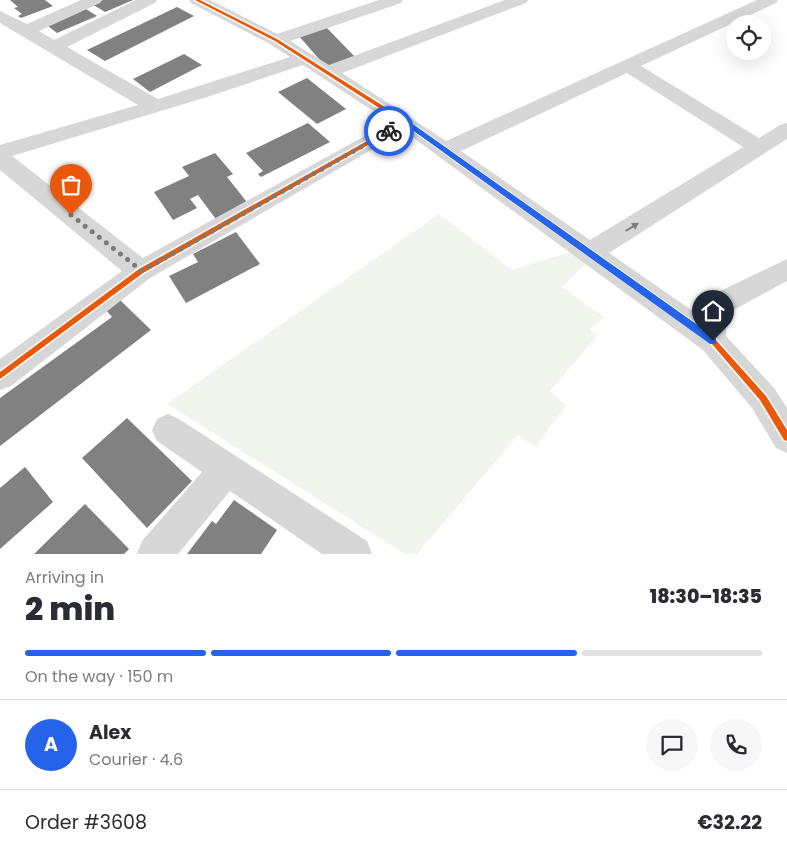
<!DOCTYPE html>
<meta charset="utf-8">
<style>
:root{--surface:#fff;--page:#f7f7f7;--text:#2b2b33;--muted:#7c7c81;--line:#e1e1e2;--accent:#2563eb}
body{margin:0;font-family:Poppins,sans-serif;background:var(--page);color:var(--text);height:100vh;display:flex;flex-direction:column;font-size:19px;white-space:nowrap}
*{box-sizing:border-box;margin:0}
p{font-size:16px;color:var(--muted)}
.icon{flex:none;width:28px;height:28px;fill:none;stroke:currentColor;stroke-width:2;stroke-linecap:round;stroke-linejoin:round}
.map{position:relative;height:554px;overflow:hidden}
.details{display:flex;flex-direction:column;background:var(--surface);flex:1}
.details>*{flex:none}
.buttons{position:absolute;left:726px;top:15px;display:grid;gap:10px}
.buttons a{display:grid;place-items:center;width:45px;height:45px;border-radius:50%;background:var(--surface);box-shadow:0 5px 20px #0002;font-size:25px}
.pin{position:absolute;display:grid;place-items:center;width:42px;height:42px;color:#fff;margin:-51px -21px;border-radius:50% 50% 50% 0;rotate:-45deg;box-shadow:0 0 5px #0007}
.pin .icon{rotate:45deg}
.courier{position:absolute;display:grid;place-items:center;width:50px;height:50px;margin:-25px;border:4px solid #2563eb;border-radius:50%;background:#fff;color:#222;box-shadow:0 1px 6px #0007}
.summary em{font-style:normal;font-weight:800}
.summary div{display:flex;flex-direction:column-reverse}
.summary{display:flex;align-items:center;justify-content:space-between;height:85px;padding:0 25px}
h1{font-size:32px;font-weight:800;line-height:38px}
.bar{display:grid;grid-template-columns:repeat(4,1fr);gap:8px 5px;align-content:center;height:60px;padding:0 25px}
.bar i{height:6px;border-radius:4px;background:var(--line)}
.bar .on{background:var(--accent)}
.bar p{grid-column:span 4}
.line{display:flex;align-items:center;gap:12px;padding:0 25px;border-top:1px solid var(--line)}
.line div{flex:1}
.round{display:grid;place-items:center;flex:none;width:52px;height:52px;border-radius:26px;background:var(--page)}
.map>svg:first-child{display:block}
.green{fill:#f1f5ed}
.building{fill:#818181}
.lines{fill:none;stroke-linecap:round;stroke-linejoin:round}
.minor{fill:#d7d7d7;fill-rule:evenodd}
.cycleway-casing{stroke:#fff;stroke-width:3}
.cycleway{fill:#e8590c;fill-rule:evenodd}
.oneway{fill:#7d7d7d}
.route{fill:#2563eb}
.done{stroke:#7a7a7a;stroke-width:5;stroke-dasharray:0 9}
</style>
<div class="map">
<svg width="787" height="554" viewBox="0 0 787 554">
<rect width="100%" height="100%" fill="#fff"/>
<path class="green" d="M439,214L512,270L570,252L586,264L562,287L604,317L590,329L597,336L550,391L566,406L535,447L518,435L417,554H405L167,404Z"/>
<path class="building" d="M10,0H45L53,6L21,18L18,16L22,14L14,8L18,7Z
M103,0H133L105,12L92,4Z
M177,7L194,16L105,61L87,50Z
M86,9L97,16L57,33L48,26Z
M326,27L356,58L326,67L298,35Z
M184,54L202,65L150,92L133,79Z
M307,78L346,109L317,124L278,92Z
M308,123L330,142L261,177L258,174L263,171L246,153Z
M215,153L233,174L227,177L250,206L218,222L198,195L190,199L197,208L173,220L154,192L189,176L182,167Z
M236,232L260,264L186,303L169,276L198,262L193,254Z
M120,300L151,330L0,446V398L112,317L106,310Z
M127,418L192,481L147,528L82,458Z
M25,467L53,502L0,549V488Z
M234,500L277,530L261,554H187L212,521L216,524Z
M85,504L129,549L124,554H34Z"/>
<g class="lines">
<path class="minor" d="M81,0H102L100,3L39,31L54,40L136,0H157L155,3L67,47L158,99L290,57L270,44L191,3L189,0H210L277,34L379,0H403L401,3L290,41L329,65L505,0H528L526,3L342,73L446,141L757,0H778L776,3L641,66L759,138L780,125L787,123V139L609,253L700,316L710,296L787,259V281L730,312L726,322V336L774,388L787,408V453L776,448L752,408L703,350L404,131L150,278L11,386L0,390V359L122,271L0,170V145L138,105L0,23V11L27,24ZM303,65L390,122L143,258L12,156L207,97ZM627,73L743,147L590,240L461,151Z
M168,414L179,419L367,541L372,554H322L230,491L178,554H137L142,541L202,472L157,441L152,430L157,419Z"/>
<defs>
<path id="cycleway" d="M195,0H200L277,39L407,121L698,326L715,339L766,396L787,430V441L784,440L760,400L711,343L405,124L143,273L0,379V372L139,269L401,122L275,41Z"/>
</defs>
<use href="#cycleway" class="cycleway-casing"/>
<use href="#cycleway" class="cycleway"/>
</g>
<defs><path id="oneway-solid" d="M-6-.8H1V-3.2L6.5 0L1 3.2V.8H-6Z" transform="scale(1.25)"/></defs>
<use class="oneway" href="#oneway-solid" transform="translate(632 227) rotate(-32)"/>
<path class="route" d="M402,120H407L716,338V344H710L404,124L391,132H387V129Z"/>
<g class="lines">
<path class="done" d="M71,215L142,271L389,131"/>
</g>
</svg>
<div class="buttons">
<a><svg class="icon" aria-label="locate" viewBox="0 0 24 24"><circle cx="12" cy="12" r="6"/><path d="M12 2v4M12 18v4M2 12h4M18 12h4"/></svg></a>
</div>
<div class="pin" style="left:71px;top:215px;background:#ea580c"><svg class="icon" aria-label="bag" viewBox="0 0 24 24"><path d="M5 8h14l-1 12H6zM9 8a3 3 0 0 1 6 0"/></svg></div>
<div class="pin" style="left:713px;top:341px;background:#1f2937"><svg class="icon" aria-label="home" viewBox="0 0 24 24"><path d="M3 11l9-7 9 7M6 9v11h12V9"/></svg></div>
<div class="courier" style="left:389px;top:131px"><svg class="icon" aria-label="bike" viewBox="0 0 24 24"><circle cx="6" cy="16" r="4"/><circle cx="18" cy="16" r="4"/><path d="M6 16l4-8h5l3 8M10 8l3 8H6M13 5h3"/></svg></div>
</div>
<section class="details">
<div class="summary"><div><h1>2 min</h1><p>Arriving in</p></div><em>18:30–18:35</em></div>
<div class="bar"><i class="on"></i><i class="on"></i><i class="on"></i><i></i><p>On the way · 150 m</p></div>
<div class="line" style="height:90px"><b class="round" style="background:var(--accent);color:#fff">A</b><div><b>Alex</b><p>Courier · 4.6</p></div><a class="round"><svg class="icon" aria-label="chat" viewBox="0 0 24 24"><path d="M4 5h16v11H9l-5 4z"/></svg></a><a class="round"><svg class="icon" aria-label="phone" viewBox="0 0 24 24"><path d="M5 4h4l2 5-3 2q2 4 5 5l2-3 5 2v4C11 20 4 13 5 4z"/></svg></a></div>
<div class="line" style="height:65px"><div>Order #3608</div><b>€32.22</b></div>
</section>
